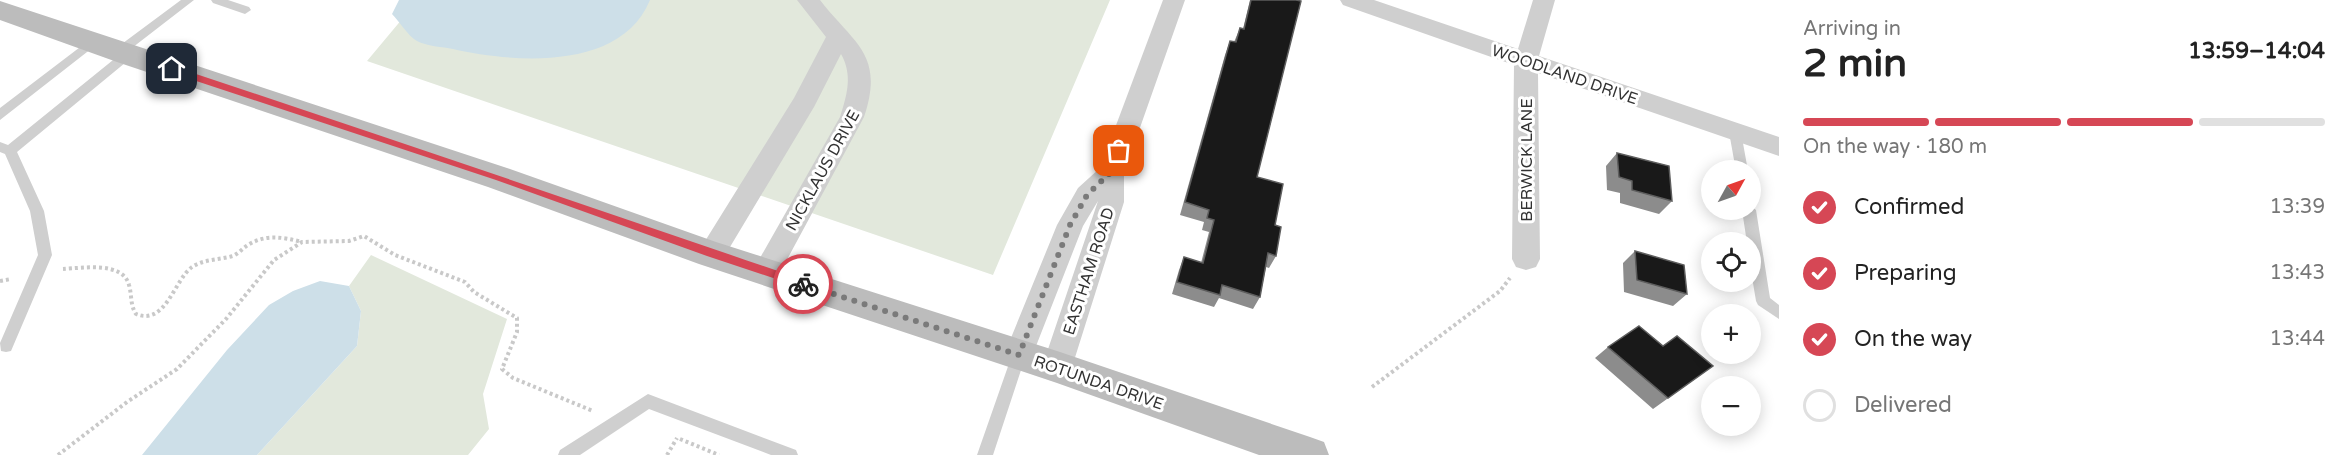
<!DOCTYPE html>
<meta charset="utf-8">
<style>
:root{--surface:#fff;--page:#f6f6f6;--text:#222;--muted:#767676;--line:#e0e0e0;--accent:#d64755}
body{margin:0;font-family:"Varela Round",sans-serif;background:var(--page);color:var(--text);height:100vh;display:flex;flex-direction:column;font-size:22px;white-space:nowrap}
*{box-sizing:border-box;margin:0}
p{font-size:20px;color:var(--muted)}
.icon{flex:none;width:33px;height:33px;fill:none;stroke:currentColor;stroke-width:2;stroke-linecap:round;stroke-linejoin:round}
.map{position:relative;flex:1;overflow:hidden}
.details{display:flex;flex-direction:column;background:var(--surface);width:570px}
.details>*{flex:none}
.needle{width:39px;rotate:50deg}
.tools{position:absolute;left:1701px;top:160px;display:grid;gap:12px}
.tools a{display:grid;place-items:center;width:60px;height:60px;border-radius:50%;background:var(--surface);box-shadow:0 3px 15px #0003;font-size:30px}
.pin{position:absolute;display:grid;place-items:center;width:51px;height:51px;color:#fff;margin:-26px;border-radius:12px;box-shadow:0 3px 9px #0006}
.courier{position:absolute;display:grid;place-items:center;width:60px;height:60px;margin:-30px;border:4px solid #d64755;border-radius:50%;background:#fff;color:#222;box-shadow:0 2px 8px #0007}
.headline em{font-style:normal;font-weight:800}
.headline div{display:flex;flex-direction:column-reverse}
.headline{display:flex;align-items:center;justify-content:space-between;height:102px;padding:0 24px}
h1{font-size:39px;font-weight:800;line-height:45px}
.bar{display:grid;grid-template-columns:repeat(4,1fr);gap:9px 6px;align-content:center;height:72px;padding:0 24px}
.bar i{height:8px;border-radius:4px;background:var(--line)}
.bar .active{background:var(--accent)}
.bar p{grid-column:span 4}
ol{padding:0 24px;list-style:none}
li{display:flex;align-items:center;gap:18px;height:66px}
li p{margin-inline-start:auto}
li .icon{padding:6px;border-radius:50%;background:var(--accent);color:#fff;stroke-width:4}
li:last-child{color:var(--muted)}
li i{width:33px;height:33px;border:3px solid var(--line);border-radius:50%}
main{display:flex;flex:1;min-height:0}
.map>svg:first-child{display:block}
.green{fill:#e2e8dc}
.water{fill:#cddfe8}
.lines{fill:none;stroke-linecap:round;stroke-linejoin:round}
.path{stroke:#c9c9c9;stroke-width:4;stroke-dasharray:3 3;stroke-linecap:butt}
.service{fill:#cfcfcf;fill-rule:evenodd}
.minor{fill:#cfcfcf;fill-rule:evenodd}
.secondary{fill:#bcbcbc;fill-rule:evenodd}
.wall{fill:#8c8c8c}
.building{fill:#191919;stroke:#5e5e5e;stroke-width:1.5}
.route{fill:#d64755}
.done{stroke:#7a7a7a;stroke-width:6;stroke-dasharray:0 10.8}
.labels{text-anchor:middle;stroke-width:6;stroke-linejoin:round;paint-order:stroke}
.street-label{font-size:16px;fill:#323232;stroke:#fff}
</style>
<main>
<div class="map">
<svg width="1779" height="455" viewBox="0 0 1779 455">
<rect width="100%" height="100%" fill="#fff"/>
<path class="green" d="M418,0H1110L993,275L367,61Z
M371,255L507,319L483,394L489,429L468,455H257L357,346L361,311L349,286Z"/>
<path class="water" d="M399,0H650C621,71 515,63 453,49C443,47 426,46 417,41C408,36 399,21 392,14Z
M320,281L349,286L361,311L357,346L257,455H142L227,350L269,305L293,291Z"/>
<g class="lines">
<path class="path" d="M63,269C82,268 123,261 129,285C132,295 130,305 136,314C166,326 174,280 192,267C204,259 219,260 233,256C239,253 243,248 248,245C265,234 283,237 302,242
M0,281L11,279
M1372,387L1500,291L1510,278
M680,439L719,455
M58,455L127,402L177,369L226,319L274,260L302,242L349,241L364,236L395,255L465,282L474,292L517,318V332L502,369L513,378L593,411
M667,455L677,438"/>
<path class="service" d="M181,0H194L128,51L133,55L131,58L17,152L44,211L52,255L11,351L6,352L1,351L0,343L38,255L30,211L5,154L0,152V142L8,145L118,56L113,52L115,49Z
M211,0H228L249,7L251,10L245,14L213,3Z
M92,38L98,42L96,45L0,120V108Z
M1735,127L1741,132L1748,171H1736L1729,132Z
M1750,205L1756,210L1770,298L1779,305V319L1758,305L1756,301L1750,265V243H1747L1742,210H1750Z
M1019,349L1024,350L1026,355L993,455H977L1012,355L1014,350Z
M648,394L796,450L798,455H771L649,409L580,455H558L560,450Z"/>
<path class="minor" d="M797,0H820C854,44 885,54 864,117L776,280L766,284L756,280L752,272L840,117C847,95 853,75 841,54L814,107L721,262L711,265L701,262L697,254L794,98L826,37Z
M1163,0H1185L1124,173V202L1072,367L1068,376L1057,380L1046,376L1042,367L1098,201L1083,226L1029,364L1019,368L1009,364L1004,355L1057,225L1078,188L1100,168Z
M1340,0H1374L1518,49L1533,0H1555L1539,56L1779,137V156L1538,73L1540,259L1536,267L1526,270L1516,267L1512,259L1514,65L1343,5Z"/>
<path class="secondary" d="M0,1L510,169L716,242L1057,351L1310,437L1324,442L1329,455H1259L1057,383L699,264L488,187L117,62L0,20Z"/>
</g>
<path class="wall" d="M1250,0H1296L1257,177L1275,225L1276,256L1269,268L1266,267L1260,297L1253,309L1219,298L1214,307L1172,294L1179,270L1184,257L1201,263L1209,232L1202,230L1204,222L1180,215L1225,55L1230,41L1234,42L1240,28L1243,29Z
M1617,153L1672,201L1659,214L1620,203V193L1607,190L1606,166Z
M1635,251L1687,294L1673,306L1624,292L1623,263Z
M1663,346L1713,366L1653,409L1595,358L1608,347Z"/>
<path class="building" d="M1251,0H1296L1301,1L1257,177L1283,184L1275,225L1281,227L1276,256L1268,253L1260,297L1222,285L1220,295L1177,282L1184,257L1203,263L1214,220L1207,218L1209,210L1185,202L1230,41L1236,42L1240,28L1244,29Z
M1617,153L1669,166L1672,201L1632,190V181L1619,177Z
M1635,251L1684,265L1687,294L1637,280Z
M1639,326L1663,346L1677,336L1713,366L1668,398L1608,347Z"/>
<path class="route" d="M169,67H175C386,137 597,209 807,281L808,284L803,288L707,256L496,180L169,72Z"/>
<g class="lines">
<path class="done" d="M803,284L1019,355L1070,225L1087,195L1111,172L1119,151"/>
</g>
<g class="labels">
<g class="street-label">
<text transform="translate(1565 74) rotate(19)" y="6">WOODLAND DRIVE</text>
<text transform="translate(1526 160) rotate(-90)" y="6">BERWICK LANE</text>
<text transform="translate(822 170) rotate(-61)" y="6">NICKLAUS DRIVE</text>
<text transform="translate(1088 271) rotate(-72)" y="6">EASTHAM ROAD</text>
<text transform="translate(1099 382) rotate(19)" y="6">ROTUNDA DRIVE</text>
</g>
</g>
</svg>
<div class="tools">
<a><svg class="needle" viewBox="-14 -14 28 28"><path d="M0-13l5 13h-10z" fill="#e53935"/><path d="M0 13l5-13h-10z" fill="#767676"/></svg></a>
<a><svg class="icon" aria-label="locate" viewBox="0 0 24 24"><circle cx="12" cy="12" r="6"/><path d="M12 2v4M12 18v4M2 12h4M18 12h4"/></svg></a>
<a>+</a>
<a>−</a>
</div>
<div class="pin" style="left:1119px;top:151px;background:#ea580c"><svg class="icon" aria-label="bag" viewBox="0 0 24 24"><path d="M5 8h14l-1 12H6zM9 8a3 3 0 0 1 6 0"/></svg></div>
<div class="pin" style="left:172px;top:69px;background:#1f2937"><svg class="icon" aria-label="home" viewBox="0 0 24 24"><path d="M3 11l9-7 9 7M6 9v11h12V9"/></svg></div>
<div class="courier" style="left:803px;top:284px"><svg class="icon" aria-label="bike" viewBox="0 0 24 24"><circle cx="6" cy="16" r="4"/><circle cx="18" cy="16" r="4"/><path d="M6 16l4-8h5l3 8M10 8l3 8H6M13 5h3"/></svg></div>
</div>
<section class="details">
<div class="headline"><div><h1>2 min</h1><p>Arriving in</p></div><em>13:59–14:04</em></div>
<div class="bar"><i class="active"></i><i class="active"></i><i class="active"></i><i></i><p>On the way · 180 m</p></div>
<ol>
<li><svg class="icon" aria-label="check" viewBox="0 0 24 24"><path d="M5 12l5 5 9-10"/></svg>Confirmed<p>13:39</p></li>
<li><svg class="icon" aria-label="check" viewBox="0 0 24 24"><path d="M5 12l5 5 9-10"/></svg>Preparing<p>13:43</p></li>
<li><svg class="icon" aria-label="check" viewBox="0 0 24 24"><path d="M5 12l5 5 9-10"/></svg>On the way<p>13:44</p></li>
<li><i></i>Delivered</li>
</ol>
</section>
</main>
